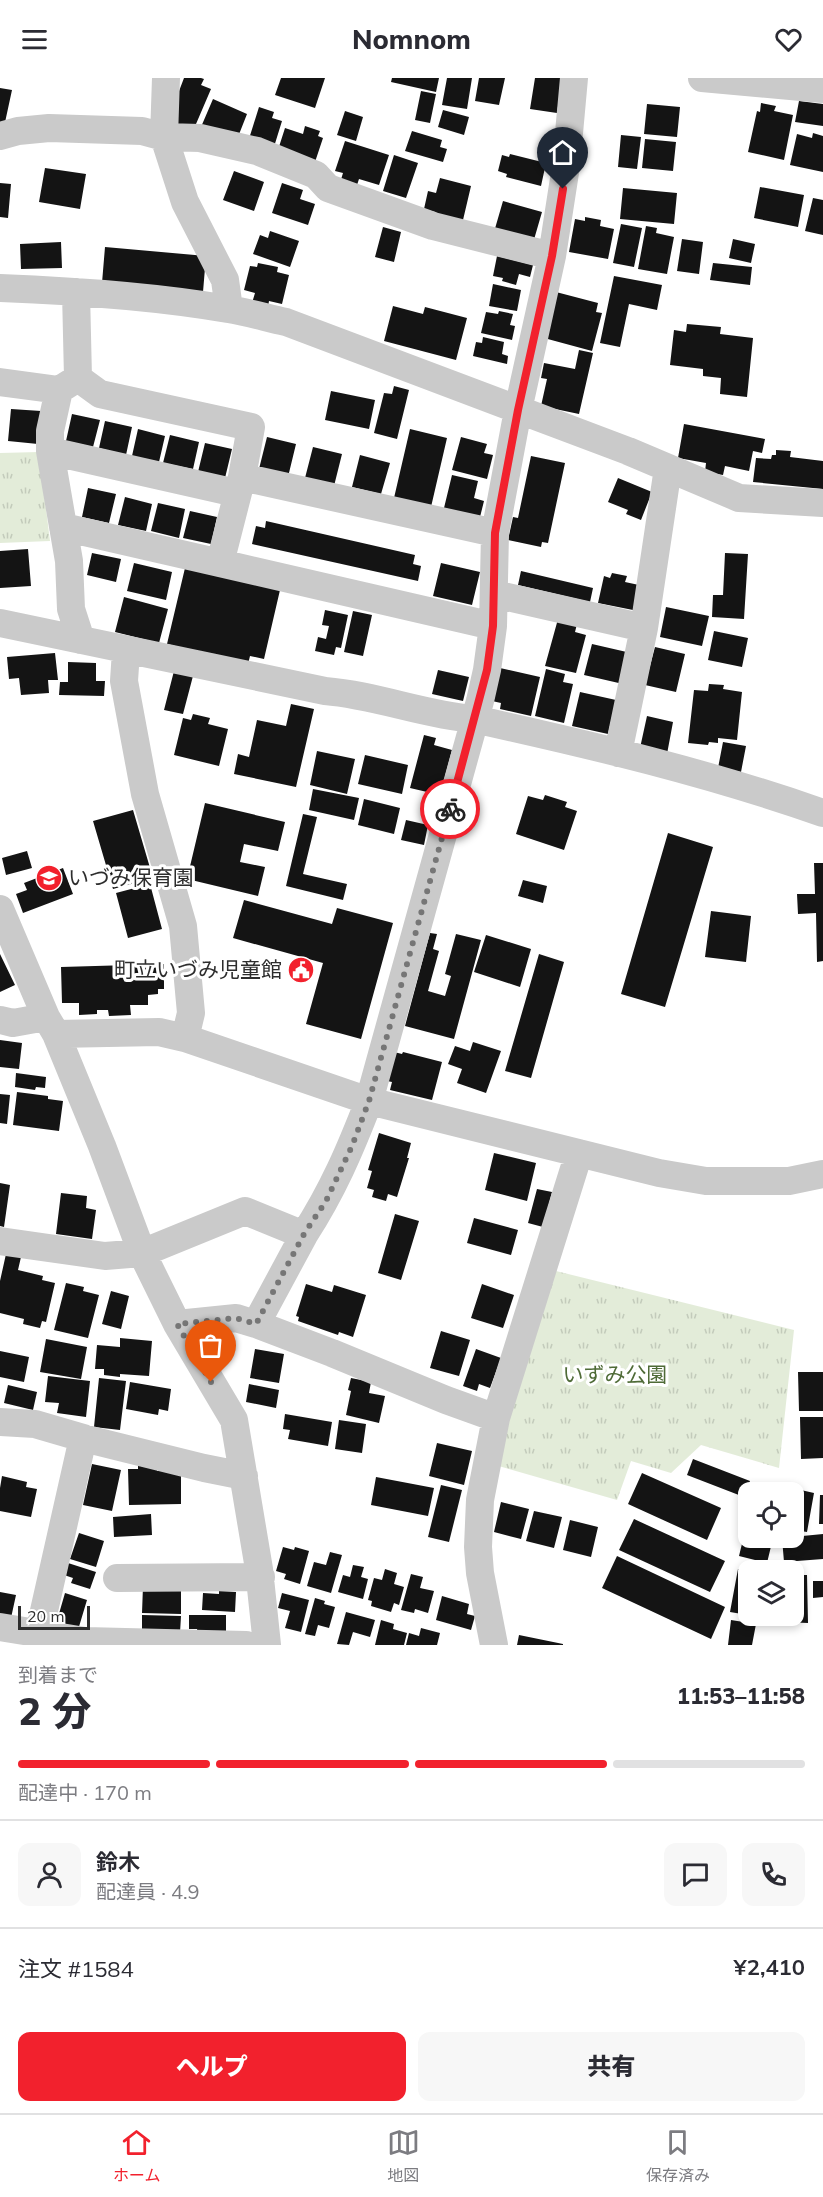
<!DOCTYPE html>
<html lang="ja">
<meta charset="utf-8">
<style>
:root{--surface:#fff;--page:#f7f7f7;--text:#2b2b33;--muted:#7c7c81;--line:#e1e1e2;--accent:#f2212d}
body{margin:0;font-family:Mulish,"Noto Sans JP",sans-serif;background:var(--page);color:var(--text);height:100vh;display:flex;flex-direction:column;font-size:22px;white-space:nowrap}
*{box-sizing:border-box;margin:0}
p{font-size:20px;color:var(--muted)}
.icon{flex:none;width:33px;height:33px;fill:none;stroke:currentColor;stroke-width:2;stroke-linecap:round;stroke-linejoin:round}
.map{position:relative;height:1567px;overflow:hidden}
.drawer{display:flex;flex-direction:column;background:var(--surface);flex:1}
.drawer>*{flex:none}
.buttons{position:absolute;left:738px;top:1404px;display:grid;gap:12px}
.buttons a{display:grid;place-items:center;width:66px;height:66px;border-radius:12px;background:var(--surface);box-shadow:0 3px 9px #0003;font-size:30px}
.scale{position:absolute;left:18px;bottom:15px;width:72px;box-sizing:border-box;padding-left:6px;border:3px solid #2d2d2d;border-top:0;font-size:16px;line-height:21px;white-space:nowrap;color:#2d2d2d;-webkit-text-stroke:4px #fff;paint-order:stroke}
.pin{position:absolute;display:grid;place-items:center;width:51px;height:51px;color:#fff;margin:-62px -26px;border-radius:50% 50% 50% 0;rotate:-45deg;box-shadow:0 0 6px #0007}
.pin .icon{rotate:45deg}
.courier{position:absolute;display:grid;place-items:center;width:60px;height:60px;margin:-30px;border:4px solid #f2212d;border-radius:50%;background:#fff;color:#222;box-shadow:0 2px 8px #0007}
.head em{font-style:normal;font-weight:800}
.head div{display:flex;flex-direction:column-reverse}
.head{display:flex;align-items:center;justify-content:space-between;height:102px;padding:0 18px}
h1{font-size:39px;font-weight:800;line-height:45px}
.bar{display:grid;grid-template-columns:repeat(4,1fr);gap:9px 6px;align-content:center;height:72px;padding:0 18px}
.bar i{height:8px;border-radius:4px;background:var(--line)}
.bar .current{background:var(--accent)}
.bar p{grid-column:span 4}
.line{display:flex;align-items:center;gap:15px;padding:0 18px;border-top:2px solid var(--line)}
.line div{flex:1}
.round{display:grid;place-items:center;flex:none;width:63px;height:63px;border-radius:12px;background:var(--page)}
.cta{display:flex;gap:12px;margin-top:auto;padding:12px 18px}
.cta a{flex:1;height:69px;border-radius:12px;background:var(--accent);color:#fff;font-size:24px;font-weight:800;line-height:69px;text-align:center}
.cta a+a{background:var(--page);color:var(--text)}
header{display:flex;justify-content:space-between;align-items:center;height:78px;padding:0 18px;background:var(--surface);font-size:27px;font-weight:800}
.dock{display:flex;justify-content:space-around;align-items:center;height:84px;border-top:2px solid var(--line);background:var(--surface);font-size:16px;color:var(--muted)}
.dock a{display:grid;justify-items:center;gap:3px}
.dock .current{color:var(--accent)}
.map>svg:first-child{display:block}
.park{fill:url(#park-tufts)}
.building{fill:#141414}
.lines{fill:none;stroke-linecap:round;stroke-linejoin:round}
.minor{stroke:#cacaca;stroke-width:28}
.done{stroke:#767676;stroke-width:6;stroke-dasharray:0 10.8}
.route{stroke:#f2212d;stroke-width:8}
.labels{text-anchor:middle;stroke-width:6;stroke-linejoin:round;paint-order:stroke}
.poi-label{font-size:21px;fill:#2d2d2d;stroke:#fff;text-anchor:start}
.park-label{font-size:21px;fill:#4f6b37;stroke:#fff}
</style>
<header><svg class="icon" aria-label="menu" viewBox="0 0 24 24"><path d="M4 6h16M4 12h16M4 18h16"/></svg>Nomnom<svg class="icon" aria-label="heart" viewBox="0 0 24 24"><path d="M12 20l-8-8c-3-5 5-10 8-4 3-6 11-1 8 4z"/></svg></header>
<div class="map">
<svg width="823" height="1567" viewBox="0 0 823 1567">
<defs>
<pattern id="park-tufts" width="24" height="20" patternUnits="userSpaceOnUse" patternTransform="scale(1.5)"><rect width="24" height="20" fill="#e3ecd9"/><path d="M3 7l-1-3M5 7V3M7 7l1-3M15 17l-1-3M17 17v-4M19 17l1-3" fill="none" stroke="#c3cbbb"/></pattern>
</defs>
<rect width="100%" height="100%" fill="#fff"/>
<path class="park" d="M39,374L50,463L0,465V375Z
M556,1193L794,1252L779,1390L701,1367L671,1395L631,1383L617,1422L495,1387Z"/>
<path class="building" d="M184,0H201L204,1L201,7L211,11L193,53L168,42Z
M281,0H325L315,30L275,17Z
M392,0H439L436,14L391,4Z
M447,0H472L467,31L442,27Z
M479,0H505L499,27L475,23Z
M535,0H562L557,35L530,31Z
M0,10L12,12L4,49L0,48Z
M421,13L436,16L430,45L415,42Z
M213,21L247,36L236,64L201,49Z
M799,23L823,26V48L795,44Z
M761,25L776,28L774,33L793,37L784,82L748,74L757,33L760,34Z
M647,26L680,29L677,59L644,56Z
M259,29L274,34L272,40L282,43L273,72L248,64Z
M443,32L469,39L464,57L438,49Z
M345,33L363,39L356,63L337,57Z
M305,48L320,53L318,58L323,60L314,87L277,75L285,50L303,56Z
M412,53L442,62L440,69L447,71L443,84L405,73Z
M813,55L823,58V94L790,87L797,56L812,60Z
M621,57L641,59L637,91L618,89Z
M645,61L676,64L673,93L642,90Z
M345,63L389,77L379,107L359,101L355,113L339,108L343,95L335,93Z
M510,76L546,85L541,108L506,99L507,96L498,93L502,77L509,79Z
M394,77L418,85L406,120L383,113Z
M45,90L86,96L80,131L39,124Z
M234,93L264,104L254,133L223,122Z
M440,100L471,108L463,142L434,140L435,134L424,131L428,113L436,115Z
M0,105L11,106L8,140L0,139Z
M282,105L303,112L300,121L315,126L308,147L272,135Z
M760,109L804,117L798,149L754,140Z
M623,110L677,115L674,146L620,141Z
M813,120L823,122V157L805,153Z
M503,123L542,134L533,165L494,154Z
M585,139L601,142L600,148L614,151L608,181L569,174L575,141L585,143Z
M621,146L642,150L634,189L613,185Z
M646,148L657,150L656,155L674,159L667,196L638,191Z
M383,149L401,154L394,184L375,179Z
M270,153L299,163L290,189L253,176L260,157L268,160Z
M682,161L703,164L699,196L677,193Z
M733,161L755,166L751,185L729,180Z
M61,164L62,190L21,191L20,166Z
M105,169L206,178L203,214L102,205Z
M497,178L533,187L530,199L519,196L516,207L502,203L503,200L493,198Z
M258,185L278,189L277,194L289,197L282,226L269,223L268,229L252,225L255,215L244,212L250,188L257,189Z
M713,185L752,189L750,207L710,202Z
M614,198L662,207L657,232L629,226L620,269L600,265Z
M493,206L521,212L517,233L489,228Z
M556,214L598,225L596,234L602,235L592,273L544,260Z
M393,228L423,236L425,229L467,240L456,282L384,263Z
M499,233L513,236L510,247L515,248L512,262L481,255L486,234L498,236Z
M687,246L721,249L720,256L753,260L747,319L720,316L721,300L703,298V291L670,287L674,252L686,254Z
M483,259L504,264L502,276L508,278L507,286L473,278L476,264L482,265Z
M579,272L593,275L579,336L541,328L547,301L541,300L544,285L575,291Z
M394,308L409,312L397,361L374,355L384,315L392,316Z
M331,313L375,322L369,351L325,342Z
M11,331L41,333L38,366L8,363Z
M72,336L100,342L93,369L66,363Z
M105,343L132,349L126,377L99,370Z
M684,346L765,361L762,375L753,373L749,393L725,388L723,397L705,394L706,385L678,380Z
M138,351L165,358L159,384L132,378Z
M410,351L447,360L431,429L394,420Z
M170,357L199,364L193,391L163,385Z
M267,359L296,366L288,399L259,391Z
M461,359L487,366L484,375L493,377L487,401L452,392Z
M205,365L232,371L225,400L198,394Z
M313,369L342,376L334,408L305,400Z
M776,372L791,373L790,379L823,383V411L753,404L756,380L771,381L772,377H776Z
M360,377L390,385L381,416L352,409Z
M531,378L565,385L548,465L542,464L541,469L508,462L513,439L518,440Z
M452,397L478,403L474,420L484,423L480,439L444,430Z
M618,400L652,414L641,442L626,436L628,432L608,424Z
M88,410L116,416L109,445L82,439Z
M125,419L152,426L146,453L118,447Z
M158,425L185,431L179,460L151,453Z
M190,433L217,439L211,466L183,460Z
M266,443L415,477L413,486L421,488L418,503L252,466L256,448L265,450Z
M28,471L31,508L0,510V473Z
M92,475L121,481L116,504L87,497Z
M725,475L748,476L744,541L712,539L713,517H723Z
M134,485L172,494L166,522L127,513Z
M441,485L480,494L472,527L433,518Z
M185,490L280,512L264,581L250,578L248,586L167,566Z
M521,493L593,510L590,524L518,507Z
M612,495L627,498L625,504L639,507L633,532L598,525L604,498L610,500Z
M124,519L168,531L159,565L115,554Z
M666,529L709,538L702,568L660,559Z
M325,532L348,537L341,570L336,569L334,577L315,573L318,559L326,561L329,548L322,547Z
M353,533L372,537L363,578L344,574Z
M558,541L577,546L575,554L586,557L576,595L545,588Z
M714,553L748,560L742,589L708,582Z
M592,566L631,575L623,606L584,597Z
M655,569L685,576L676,614L645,607Z
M55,575L58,602H48L49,615L21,617L19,600L9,601L7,579Z
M68,584L96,585V603H105L104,618L59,617L60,604H68Z
M500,590L540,599L531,638L500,631L501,625L492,623Z
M546,591L565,596L563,604L573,606L564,645L535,638Z
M438,592L469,599L463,623L432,616Z
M174,593L193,598L183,636L164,632Z
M709,606L724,607L723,611L742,614L737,662L718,660V665L709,664L708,667L688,665L694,612L708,613Z
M580,614L616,622L608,656L572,648Z
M291,626L314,631L296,709L234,696L238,676L249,679L257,642L286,648Z
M193,636L210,640L208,646L228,651L219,688L174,677L183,640L191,642Z
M647,638L673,644L667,676L640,670Z
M424,657L436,660L434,667L452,672L440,717L410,710Z
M723,664L746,668L741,694L718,690Z
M317,673L355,681L347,716L310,707Z
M365,677L408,687L402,716L358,706Z
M313,711L359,720L354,742L309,732Z
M545,717L567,724L565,729L577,733L564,772L516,756L528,718L543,722Z
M364,721L400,730L394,756L358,747Z
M205,725L285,744L278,773L244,766L240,784L265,789L258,818L187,801Z
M133,732L153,800L113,811L93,743Z
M303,736L317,739L303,796L347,806L343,822L286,808Z
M406,742L428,747L424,767L401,762Z
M668,755L713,769L665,929L621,916Z
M27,773L32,790L6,797L2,780Z
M814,785H823V883L817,884L816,835L798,836L797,816H815Z
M63,790L73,816L23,835L16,816L27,812L24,805Z
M523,802L547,808L543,825L518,818Z
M150,806L162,851L128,860L116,815Z
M244,822L332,846L337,830L393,845L361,961L306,946L323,885L233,860Z
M711,833L751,838L746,884L705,879Z
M430,855L437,856L433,871L439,873L428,913L445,918L451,898L445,896L456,856L481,862L454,961L405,948Z
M486,857L531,871L520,909L474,894Z
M0,876L15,907L0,914Z
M539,876L564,884L531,1000L505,993Z
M164,886V911H158V916L148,917V927H130L131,937L109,938L108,932H97V936L79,937V925H62L61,889Z
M0,962L22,965L19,991L0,989Z
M473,964L501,973L486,1015L457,1005L462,991L448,986L455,968L470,973Z
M394,974L402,976L403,974L442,984L432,1022L390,1012L392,1004L387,1003Z
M16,995L46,999L45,1010L36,1009L35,1012L15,1009Z
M17,1014L48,1018V1021L63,1023L59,1053L13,1047Z
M0,1016L10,1017L7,1046L0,1045Z
M379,1055L411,1065L407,1080H409L397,1119L388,1116L386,1123L372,1119L374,1112L367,1110L372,1093L368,1092Z
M494,1075L536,1085L527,1123L485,1112Z
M0,1105L10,1107L4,1149L0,1148Z
M537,1111L552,1114L543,1149L528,1145Z
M61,1115L87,1118L86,1130L96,1132L92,1161L56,1156Z
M395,1136L419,1143L401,1202L378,1195Z
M474,1140L518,1152L511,1177L467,1165Z
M6,1176L21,1179L18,1192L43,1198L42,1202L55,1205L46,1244L42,1243L40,1250L23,1246L24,1241L0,1235V1203Z
M66,1205L84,1209L83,1213L99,1217L88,1260L54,1252Z
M306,1206L332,1214L334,1207L366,1217L353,1259L339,1254L338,1257L298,1243L299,1239L296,1238Z
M482,1206L514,1217L503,1250L471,1240Z
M111,1213L129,1218L121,1251L102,1246Z
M441,1253L470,1262L459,1298L430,1290Z
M120,1260L152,1263L149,1298L120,1296V1299L104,1297V1291H95L97,1267L120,1269Z
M46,1261L87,1269L81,1301L40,1294Z
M255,1271L284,1276L279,1305L250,1300Z
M476,1271L501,1280L490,1310L479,1306L477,1313L463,1308Z
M0,1273L29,1279L24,1304L0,1299Z
M798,1294H823V1333H799Z
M48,1298L90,1303L86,1339L57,1335L59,1325L45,1324Z
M99,1300L126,1303L120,1352L94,1349Z
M351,1300L371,1304L369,1315L385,1318L379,1345L346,1337L351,1313L348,1312Z
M130,1304L171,1311L168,1333L159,1331L158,1337L126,1331Z
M249,1306L279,1312L276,1330L246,1324Z
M8,1307L37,1314L33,1332L4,1325Z
M285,1336L332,1344L328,1368L288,1361L290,1352L283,1351Z
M800,1339H823V1380L801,1381Z
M339,1342L366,1346L362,1375L335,1371Z
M437,1365L472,1373L464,1407L429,1398Z
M693,1381L750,1403L744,1419L687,1397Z
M92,1386L121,1392L112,1433L83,1427Z
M138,1388H157V1393H181V1426L129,1427L128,1391H138Z
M642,1395L721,1430L707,1462L628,1426Z
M2,1398L27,1404L26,1409L37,1411L31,1439L0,1433V1410Z
M376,1399L434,1410L428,1438L371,1427Z
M755,1405L773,1409L772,1414H753Z
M441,1407L462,1412L449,1464L428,1459Z
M792,1410L814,1415L807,1454L794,1452Z
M820,1417H823V1446H819Z
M501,1424L529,1431L521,1461L494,1454Z
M534,1433L562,1439L554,1470L526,1463Z
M151,1436L152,1457L114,1459L113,1439Z
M634,1441L725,1483L710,1514L619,1472Z
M748,1441V1460H773L767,1485L739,1478Z
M570,1442L598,1449L591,1479L563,1472Z
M79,1455L104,1463L96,1489L70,1481Z
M823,1456V1481L784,1484L782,1460Z
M283,1469L294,1472L295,1469L309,1473L300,1506L284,1501L286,1496L276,1493Z
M330,1474L342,1477L331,1515L307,1508L314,1484L326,1487Z
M617,1478L725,1529L711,1561L602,1510Z
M68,1485L96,1494L90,1511L71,1505L73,1500L64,1497Z
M353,1487L364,1489L361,1499L368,1501L363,1521L338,1514L343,1497L350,1499Z
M385,1491L397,1495L394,1506L404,1509L399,1527L394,1525L391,1534L371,1528L372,1523L368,1522L374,1500L382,1502Z
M738,1491L748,1493V1537L730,1534Z
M411,1496L423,1499L420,1510L434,1513L428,1535L415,1531L414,1535L401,1532Z
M794,1497H807L808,1545L784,1544V1538H794Z
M813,1503H823V1519L813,1520Z
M143,1508L181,1509V1536L142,1535Z
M219,1513L236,1514L235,1534L202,1532L203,1515L219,1516Z
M0,1514L16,1517L11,1540L0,1538Z
M65,1515L87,1522L78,1552L56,1546Z
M282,1515L309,1522L301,1554L285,1550L290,1533L278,1530Z
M442,1518L469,1526L467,1536L475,1538L471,1552L436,1542Z
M315,1520L325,1523L324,1526L335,1529L329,1550L318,1547L315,1558L305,1556Z
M346,1534L375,1542L370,1559L353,1554L349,1567L337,1566Z
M142,1537L181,1538L180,1555L142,1554Z
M189,1537H226V1556H198L197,1551H189Z
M381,1542L394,1546L393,1551L407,1555L404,1567H375Z
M731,1542L756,1546L752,1567H728Z
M421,1550L440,1555L437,1567H406L409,1555L419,1558Z
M519,1557L563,1566V1567H517Z"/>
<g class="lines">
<path class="minor" d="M166,0L164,59L185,124L225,202L229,231
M702,0L823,11
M0,58L18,53L49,50L142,53L164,59L200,60L257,73L316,97L328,110L433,148L552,178
M0,210C76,213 153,218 228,231C248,234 267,240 286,244L628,373L739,420L823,425
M76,214L78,300L59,312L50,353V373L69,483L71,531L81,562
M0,304L59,312
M50,373L236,415
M242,399L495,455
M63,449L220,485L242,399L251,349L100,316L78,300
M220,485L493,548
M494,516L644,550
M0,545L325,613C376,617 424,637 474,641C592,667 709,695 823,735
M126,573L124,603L145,716L183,848L191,935L185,960
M618,675L644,550L668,390
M0,831L46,939L56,956L102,1068L142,1175L177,1246L234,1342L259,1491L267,1567
M0,942L13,945L46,939
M56,956L159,954L185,960L369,1023L659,1095L706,1103H789L823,1096
M304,1157C333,1112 350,1072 369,1023L480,623L487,592L493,548L495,455L518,332L552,178L566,88L574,0
M0,1163L105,1178L142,1175L245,1133L304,1157L256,1246
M177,1246L236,1240L256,1246L332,1275L446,1322L496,1340
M0,1344L35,1346L83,1360L204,1390L244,1398
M117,1500L261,1499
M0,1549L85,1563L246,1567
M39,1555L83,1360
M494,1567L480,1495L478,1469L480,1422L496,1340L579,1075"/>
</g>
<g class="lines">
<path class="done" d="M211,1304L177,1246L236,1240L256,1246L304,1156L326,1123L352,1068L369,1023L450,731"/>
<path class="route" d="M450,731L487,592L493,548L495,455L518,332L552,178L563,111"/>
</g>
<defs>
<symbol id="school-disc" viewBox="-11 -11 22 22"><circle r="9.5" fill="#f2212d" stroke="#fff"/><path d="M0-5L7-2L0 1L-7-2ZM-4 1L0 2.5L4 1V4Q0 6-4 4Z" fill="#fff"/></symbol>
<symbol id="civic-disc" viewBox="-11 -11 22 22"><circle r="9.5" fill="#f2212d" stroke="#fff"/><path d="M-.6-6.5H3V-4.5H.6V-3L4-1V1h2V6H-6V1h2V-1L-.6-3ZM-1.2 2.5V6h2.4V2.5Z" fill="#fff"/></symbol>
</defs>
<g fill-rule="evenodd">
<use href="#school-disc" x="34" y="785" width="30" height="30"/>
<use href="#civic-disc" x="286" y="877" width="30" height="30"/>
</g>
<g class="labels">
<g class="poi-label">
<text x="68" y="807">いづみ保育園</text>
<text x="282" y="899" text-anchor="end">町立いづみ児童館</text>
</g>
<g class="park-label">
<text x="615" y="1304">いずみ公園</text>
</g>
</g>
</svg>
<div class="buttons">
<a><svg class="icon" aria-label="locate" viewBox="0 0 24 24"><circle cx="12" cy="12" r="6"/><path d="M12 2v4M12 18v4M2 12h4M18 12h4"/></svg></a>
<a><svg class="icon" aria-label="layers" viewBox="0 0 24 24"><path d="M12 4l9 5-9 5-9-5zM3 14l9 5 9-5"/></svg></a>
</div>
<div class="scale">20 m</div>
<div class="pin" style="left:211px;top:1304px;background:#ea580c"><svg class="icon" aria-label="bag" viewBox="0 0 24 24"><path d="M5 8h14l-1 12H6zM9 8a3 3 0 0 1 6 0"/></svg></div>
<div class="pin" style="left:563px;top:111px;background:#1f2937"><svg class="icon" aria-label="home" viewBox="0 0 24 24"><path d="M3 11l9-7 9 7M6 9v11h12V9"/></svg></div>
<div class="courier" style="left:450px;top:731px"><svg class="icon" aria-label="bike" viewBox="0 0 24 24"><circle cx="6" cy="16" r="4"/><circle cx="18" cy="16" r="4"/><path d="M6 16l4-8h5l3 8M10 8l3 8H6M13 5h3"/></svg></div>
</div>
<section class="drawer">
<div class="head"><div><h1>2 分</h1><p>到着まで</p></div><em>11:53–11:58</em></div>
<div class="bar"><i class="current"></i><i class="current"></i><i class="current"></i><i></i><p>配達中 · 170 m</p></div>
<div class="line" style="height:108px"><a class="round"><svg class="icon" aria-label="person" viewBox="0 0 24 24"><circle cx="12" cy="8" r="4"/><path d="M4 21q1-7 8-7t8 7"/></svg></a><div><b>鈴木</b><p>配達員 · 4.9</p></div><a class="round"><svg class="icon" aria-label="chat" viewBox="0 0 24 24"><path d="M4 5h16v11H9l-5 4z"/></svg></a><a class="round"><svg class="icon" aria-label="phone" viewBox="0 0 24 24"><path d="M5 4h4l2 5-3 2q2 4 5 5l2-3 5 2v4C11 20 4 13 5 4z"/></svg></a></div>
<div class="line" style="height:78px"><div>注文 #1584</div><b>¥2,410</b></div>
<div class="cta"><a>ヘルプ</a><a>共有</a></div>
</section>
<nav class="dock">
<a class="current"><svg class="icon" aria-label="home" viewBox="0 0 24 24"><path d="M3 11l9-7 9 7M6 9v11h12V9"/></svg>ホーム</a>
<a><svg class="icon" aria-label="map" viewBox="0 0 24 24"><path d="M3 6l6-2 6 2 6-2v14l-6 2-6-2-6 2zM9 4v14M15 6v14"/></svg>地図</a>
<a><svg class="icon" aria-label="saved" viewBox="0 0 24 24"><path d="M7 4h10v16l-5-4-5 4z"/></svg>保存済み</a>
</nav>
